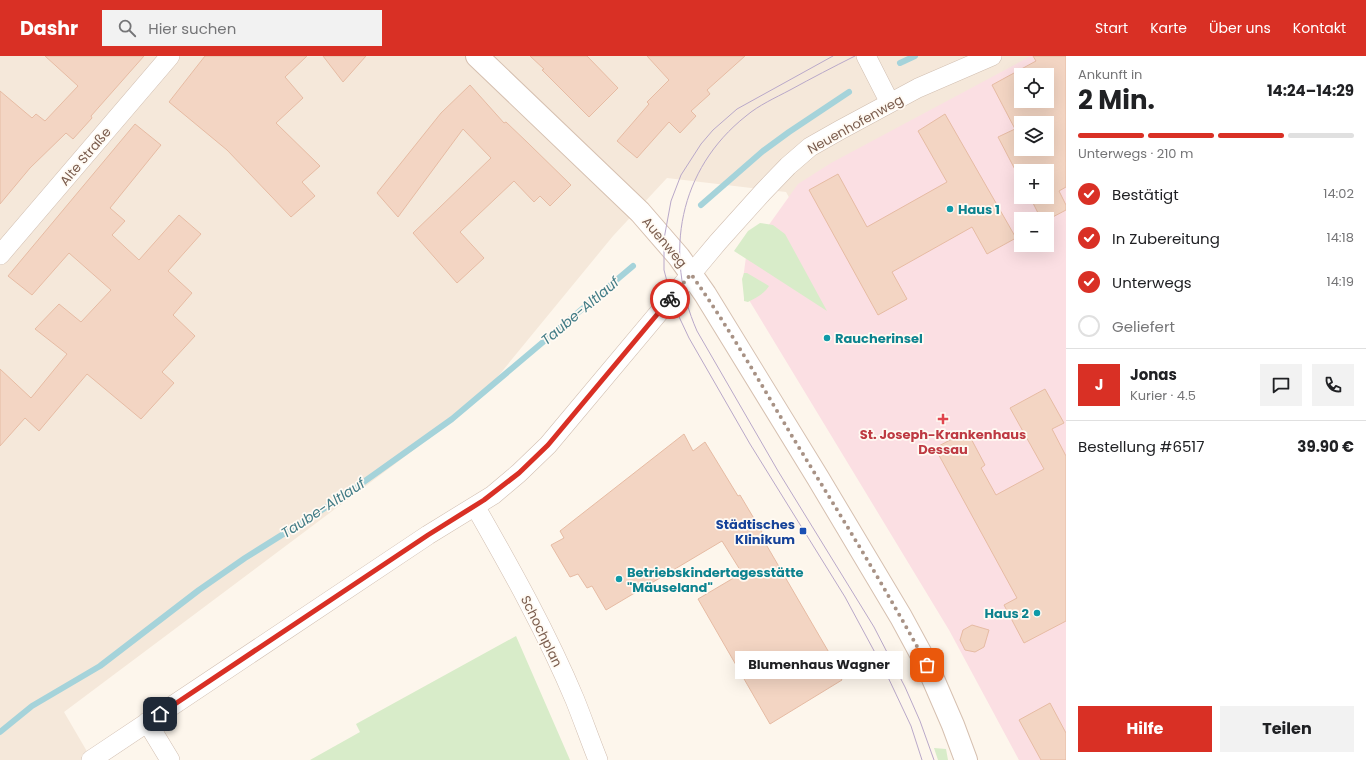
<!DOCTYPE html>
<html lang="de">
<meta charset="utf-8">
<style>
:root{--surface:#fff;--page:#f2f2f2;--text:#202124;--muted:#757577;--line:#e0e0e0;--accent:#d93025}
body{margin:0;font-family:Poppins,sans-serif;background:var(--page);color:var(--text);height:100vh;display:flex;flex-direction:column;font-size:15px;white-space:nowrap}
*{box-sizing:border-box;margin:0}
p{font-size:13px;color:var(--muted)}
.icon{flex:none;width:22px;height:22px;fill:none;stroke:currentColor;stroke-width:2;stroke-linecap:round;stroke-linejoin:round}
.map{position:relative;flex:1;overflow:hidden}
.sheet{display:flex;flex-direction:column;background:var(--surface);width:300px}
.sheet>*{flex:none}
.controls{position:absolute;left:1014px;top:12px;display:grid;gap:8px}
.controls a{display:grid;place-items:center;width:40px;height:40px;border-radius:0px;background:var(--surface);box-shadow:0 4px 16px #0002;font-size:20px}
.pin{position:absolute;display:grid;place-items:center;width:34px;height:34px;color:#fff;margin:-17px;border-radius:8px;box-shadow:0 2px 6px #0006}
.courier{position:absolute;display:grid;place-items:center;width:40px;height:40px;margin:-20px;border:3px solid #d93025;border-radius:50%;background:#fff;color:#222;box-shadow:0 1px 5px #0007}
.bubble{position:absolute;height:28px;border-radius:0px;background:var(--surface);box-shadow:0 4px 16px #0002;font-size:13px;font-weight:700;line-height:28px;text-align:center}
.summary em{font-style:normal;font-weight:700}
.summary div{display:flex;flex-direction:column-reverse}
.summary{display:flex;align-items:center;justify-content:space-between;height:68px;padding:0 12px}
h1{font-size:26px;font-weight:700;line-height:30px}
.bar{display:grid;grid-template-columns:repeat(4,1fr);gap:6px 4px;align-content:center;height:48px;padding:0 12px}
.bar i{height:5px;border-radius:3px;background:var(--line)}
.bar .current{background:var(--accent)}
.bar p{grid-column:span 4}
.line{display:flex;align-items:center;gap:10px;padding:0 12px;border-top:1px solid var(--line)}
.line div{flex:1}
.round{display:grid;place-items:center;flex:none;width:42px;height:42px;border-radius:0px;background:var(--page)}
ol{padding:0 12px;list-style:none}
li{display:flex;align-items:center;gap:12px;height:44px}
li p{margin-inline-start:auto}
li .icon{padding:4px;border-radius:50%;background:var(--accent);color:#fff;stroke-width:4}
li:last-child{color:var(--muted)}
li i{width:22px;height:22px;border:2px solid var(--line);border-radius:50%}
.primary-button{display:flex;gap:8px;margin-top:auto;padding:8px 12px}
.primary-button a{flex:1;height:46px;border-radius:0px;background:var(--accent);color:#fff;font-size:16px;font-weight:700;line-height:46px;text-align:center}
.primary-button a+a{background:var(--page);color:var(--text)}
header{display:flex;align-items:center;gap:24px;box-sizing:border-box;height:56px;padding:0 20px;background:var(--accent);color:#fff}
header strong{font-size:19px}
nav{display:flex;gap:22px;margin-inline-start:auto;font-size:14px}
.search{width:280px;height:36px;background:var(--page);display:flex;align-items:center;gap:10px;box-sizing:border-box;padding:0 14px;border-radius:0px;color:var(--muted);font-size:15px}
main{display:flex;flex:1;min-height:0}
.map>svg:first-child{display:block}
.residential{fill:#f5e8da;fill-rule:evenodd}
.medical{fill:#fbdfe3;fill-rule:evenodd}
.green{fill:#d8ecc9}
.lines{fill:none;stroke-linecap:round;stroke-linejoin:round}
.stream{stroke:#a5d3da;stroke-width:6}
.building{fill:#f3d5c3;stroke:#e6bba3;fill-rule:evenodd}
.minor-casing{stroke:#d1beb0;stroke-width:20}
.secondary-casing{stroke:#d6c0b0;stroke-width:24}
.minor{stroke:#fff;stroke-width:19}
.secondary{stroke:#fff;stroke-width:22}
.tram{stroke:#b9a8c9;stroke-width:1}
.done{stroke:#a89285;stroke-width:4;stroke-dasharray:0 7.2}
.route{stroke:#d93025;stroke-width:5}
.culture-dot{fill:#0f9aa8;stroke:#fffaf3;stroke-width:1.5}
.health-dot{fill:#e0444e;stroke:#fffaf3;stroke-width:1.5}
.transit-dot{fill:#1a4fb4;stroke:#fffaf3;stroke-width:1.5}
.labels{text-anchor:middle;stroke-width:3.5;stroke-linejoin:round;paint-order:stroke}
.street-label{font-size:13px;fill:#7a5c4d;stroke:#fffaf3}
.culture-label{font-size:13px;font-weight:bold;fill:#0d838f;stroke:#fffaf3;text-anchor:start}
.health-label{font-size:13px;font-weight:bold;fill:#be3a42;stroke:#fffaf3}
.transit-label{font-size:13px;font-weight:bold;fill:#164399;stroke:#fffaf3;text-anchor:end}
.water-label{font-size:14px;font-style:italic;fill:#437c86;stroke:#fffaf3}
</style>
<header>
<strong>Dashr</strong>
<div class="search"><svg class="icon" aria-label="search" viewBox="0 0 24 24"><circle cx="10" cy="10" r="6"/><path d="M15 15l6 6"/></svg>Hier suchen</div>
<nav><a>Start</a><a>Karte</a><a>Über uns</a><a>Kontakt</a></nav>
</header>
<main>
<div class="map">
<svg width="1066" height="704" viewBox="0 0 1066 704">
<rect width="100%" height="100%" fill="#fdf6ec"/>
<path class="residential" d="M0,0H1066L1019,704L900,338L786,136L667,122L613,180L481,341L411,396L64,656L92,704H0ZM1021,19H1047V45H1021ZM1021,67H1047V93H1021ZM1021,115H1047V141H1021ZM1021,163H1047V189H1021Z"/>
<path class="medical" d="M1031,0H1066V704H1019L949,574L749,244L743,223L746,201L798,128L831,107ZM1021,19H1047V45H1021ZM1021,67H1047V93H1021ZM1021,115H1047V141H1021ZM1021,163H1047V189H1021Z"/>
<path class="green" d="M760,167L773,169L785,178L827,255L734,195L748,175Z
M744,217H747L769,230C764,238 756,242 748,246L744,245V242L742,223Z
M516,580L570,704H310L360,676L356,668Z
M934,692L946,693L948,704H938Z"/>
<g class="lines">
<path class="stream" d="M900,7L915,0
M701,149L763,95L789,76L849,36
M0,676L32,650L100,610L199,534L245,502L344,440L452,363L633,210"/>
</g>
<path class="building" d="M45,0H144L91,60L92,62L73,83L66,77L30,112L0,148V35L32,62L36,58L45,65L78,30Z
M205,0H307L285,21L303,42L276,67L320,110L302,126L315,140L291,161L227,94L169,46Z
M323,0H366L343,26Z
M530,0H587L618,32L589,61L542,14L544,13Z
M647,0H745L707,34L710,38L691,55L696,60L680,77L669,66L637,102L617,85L649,48L647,46L669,24Z
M1033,0H1066V131L1059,135L1066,149V154L1047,164V163H1041L1030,141H1047V115H1021V125L998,81L1015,73L992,29L1036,5ZM1021,19H1047V45H1021ZM1021,67H1047V93H1021Z
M470,29L504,67L506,66L528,87L571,129L550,150L540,140L534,146L514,125L460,176L484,202L457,227L413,177L491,102L463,73L398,161L377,137L441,57Z
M945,58L1016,182L987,198L972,171L892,216L907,243L878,259L809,134L838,118L867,171L947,126L918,75Z
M135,68L161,89L110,152L125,165L112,179L139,204L179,159L201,178L168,215L192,237L173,259L195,280L162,316L174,327L141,363L87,318L39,375L25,362L0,390V313L31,342L67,298L35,273L59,248L81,266L111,234L69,197L32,239L8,220Z
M1045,333L1064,367L1052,373L1066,400V565L1024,587L1004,549L1017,542L935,392L967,375L985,409L981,412L996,439L1044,413L1010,352Z
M684,378L693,395L705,386L738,440L740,439L762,476L760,478L838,612L836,614L842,624L770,668L698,543L742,517L722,485L606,554L592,530L587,532L578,518L570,521L551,489L564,482L560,475Z
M972,569L989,574L984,591L975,596L965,594L960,584L963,574Z
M1050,647L1066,677V704H1041L1019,664Z"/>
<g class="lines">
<defs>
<path id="minor" d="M866,0L890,47
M0,199L170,0
M475,450C511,513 547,577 575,644C583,664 590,684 598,704
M147,666L170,704
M91,704L428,479L493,439L519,417L548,389L718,186L763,136L788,110L810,91L840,74L918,32L992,0"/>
<path id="secondary" d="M477,0L640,156L679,201L705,238L818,422L901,561L927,609L953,669L966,704"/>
</defs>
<use href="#minor" class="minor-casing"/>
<use href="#secondary" class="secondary-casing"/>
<use href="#minor" class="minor"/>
<use href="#secondary" class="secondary"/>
<path class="tram" d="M833,0L737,53L713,74L701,88L681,119L671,145L664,183V214L673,248L689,282L750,388L845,541L886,617L911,670L922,704
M855,0C833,11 812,22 790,34C775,42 759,49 746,60C679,113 663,198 697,275L778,415L874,571L905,631L920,665L934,704"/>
</g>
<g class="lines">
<path class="done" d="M670,243L691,218C730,273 763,332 798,390C842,462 887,534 927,609"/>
<path class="route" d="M160,658L428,479L484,444L519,417L548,389L670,243"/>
</g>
<g class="culture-dot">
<circle cx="950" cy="153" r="4"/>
<circle cx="827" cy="282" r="4"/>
<circle cx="619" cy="523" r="4"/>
<circle cx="1037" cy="557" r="4"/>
</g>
<path class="health-dot" d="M941 357h4v4h4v4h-4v4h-4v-4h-4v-4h4z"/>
<rect class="transit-dot" x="799" y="471" width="8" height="8" rx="2"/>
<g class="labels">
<g class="street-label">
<text transform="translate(855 68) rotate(-29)" y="5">Neuenhofenweg</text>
<text transform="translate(85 100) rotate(-50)" y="5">Alte Straße</text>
<text transform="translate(665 186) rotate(50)" y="5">Auenweg</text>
<text transform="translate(542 575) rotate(64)" y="5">Schochplan</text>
</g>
<g class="culture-label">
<text x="958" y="158">Haus 1</text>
<text x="835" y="287">Raucherinsel</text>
<text x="627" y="521">Betriebskindertagesstätte<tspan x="627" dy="15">"Mäuseland"</tspan></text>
<text x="1029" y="562" text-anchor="end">Haus 2</text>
</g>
<g class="health-label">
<text x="943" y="383">St. Joseph-Krankenhaus<tspan x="943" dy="15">Dessau</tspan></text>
</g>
<g class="transit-label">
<text x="795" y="473">Städtisches<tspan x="795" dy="15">Klinikum</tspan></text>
</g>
<g class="water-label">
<text transform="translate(580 255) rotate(-40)" y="5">Taube-Altlauf</text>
<text transform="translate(323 452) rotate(-33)" y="5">Taube-Altlauf</text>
</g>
</g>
</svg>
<div class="controls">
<a><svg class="icon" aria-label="locate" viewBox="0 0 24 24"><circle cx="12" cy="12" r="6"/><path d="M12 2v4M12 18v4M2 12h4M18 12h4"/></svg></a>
<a><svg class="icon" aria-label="layers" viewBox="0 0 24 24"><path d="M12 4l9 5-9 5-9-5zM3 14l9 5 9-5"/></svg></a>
<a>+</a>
<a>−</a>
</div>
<div class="pin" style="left:927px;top:609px;background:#ea580c"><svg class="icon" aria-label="bag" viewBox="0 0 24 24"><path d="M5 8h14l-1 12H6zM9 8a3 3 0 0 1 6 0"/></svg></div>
<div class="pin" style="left:160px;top:658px;background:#1f2937"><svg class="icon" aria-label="home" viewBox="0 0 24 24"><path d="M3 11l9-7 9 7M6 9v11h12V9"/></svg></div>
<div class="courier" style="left:670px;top:243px"><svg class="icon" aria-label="bike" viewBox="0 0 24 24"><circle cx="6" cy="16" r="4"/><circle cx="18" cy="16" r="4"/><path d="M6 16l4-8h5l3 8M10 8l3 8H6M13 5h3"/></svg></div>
<div class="bubble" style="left:735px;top:595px;width:168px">Blumenhaus Wagner</div>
</div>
<section class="sheet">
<div class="summary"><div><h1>2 Min.</h1><p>Ankunft in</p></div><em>14:24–14:29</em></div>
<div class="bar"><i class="current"></i><i class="current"></i><i class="current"></i><i></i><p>Unterwegs · 210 m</p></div>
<ol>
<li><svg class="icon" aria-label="check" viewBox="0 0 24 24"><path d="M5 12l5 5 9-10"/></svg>Bestätigt<p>14:02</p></li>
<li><svg class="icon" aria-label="check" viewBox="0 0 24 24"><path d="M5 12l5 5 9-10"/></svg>In Zubereitung<p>14:18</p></li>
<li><svg class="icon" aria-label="check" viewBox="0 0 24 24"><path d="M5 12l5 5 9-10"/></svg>Unterwegs<p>14:19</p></li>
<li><i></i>Geliefert</li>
</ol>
<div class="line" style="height:72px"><b class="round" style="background:var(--accent);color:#fff">J</b><div><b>Jonas</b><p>Kurier · 4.5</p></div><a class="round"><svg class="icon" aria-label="chat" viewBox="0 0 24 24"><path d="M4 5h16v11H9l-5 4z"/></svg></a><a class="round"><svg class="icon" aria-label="phone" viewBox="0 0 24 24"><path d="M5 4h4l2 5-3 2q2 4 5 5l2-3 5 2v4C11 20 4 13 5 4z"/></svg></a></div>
<div class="line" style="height:52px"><div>Bestellung #6517</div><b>39.90 €</b></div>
<div class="primary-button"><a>Hilfe</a><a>Teilen</a></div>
</section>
</main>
